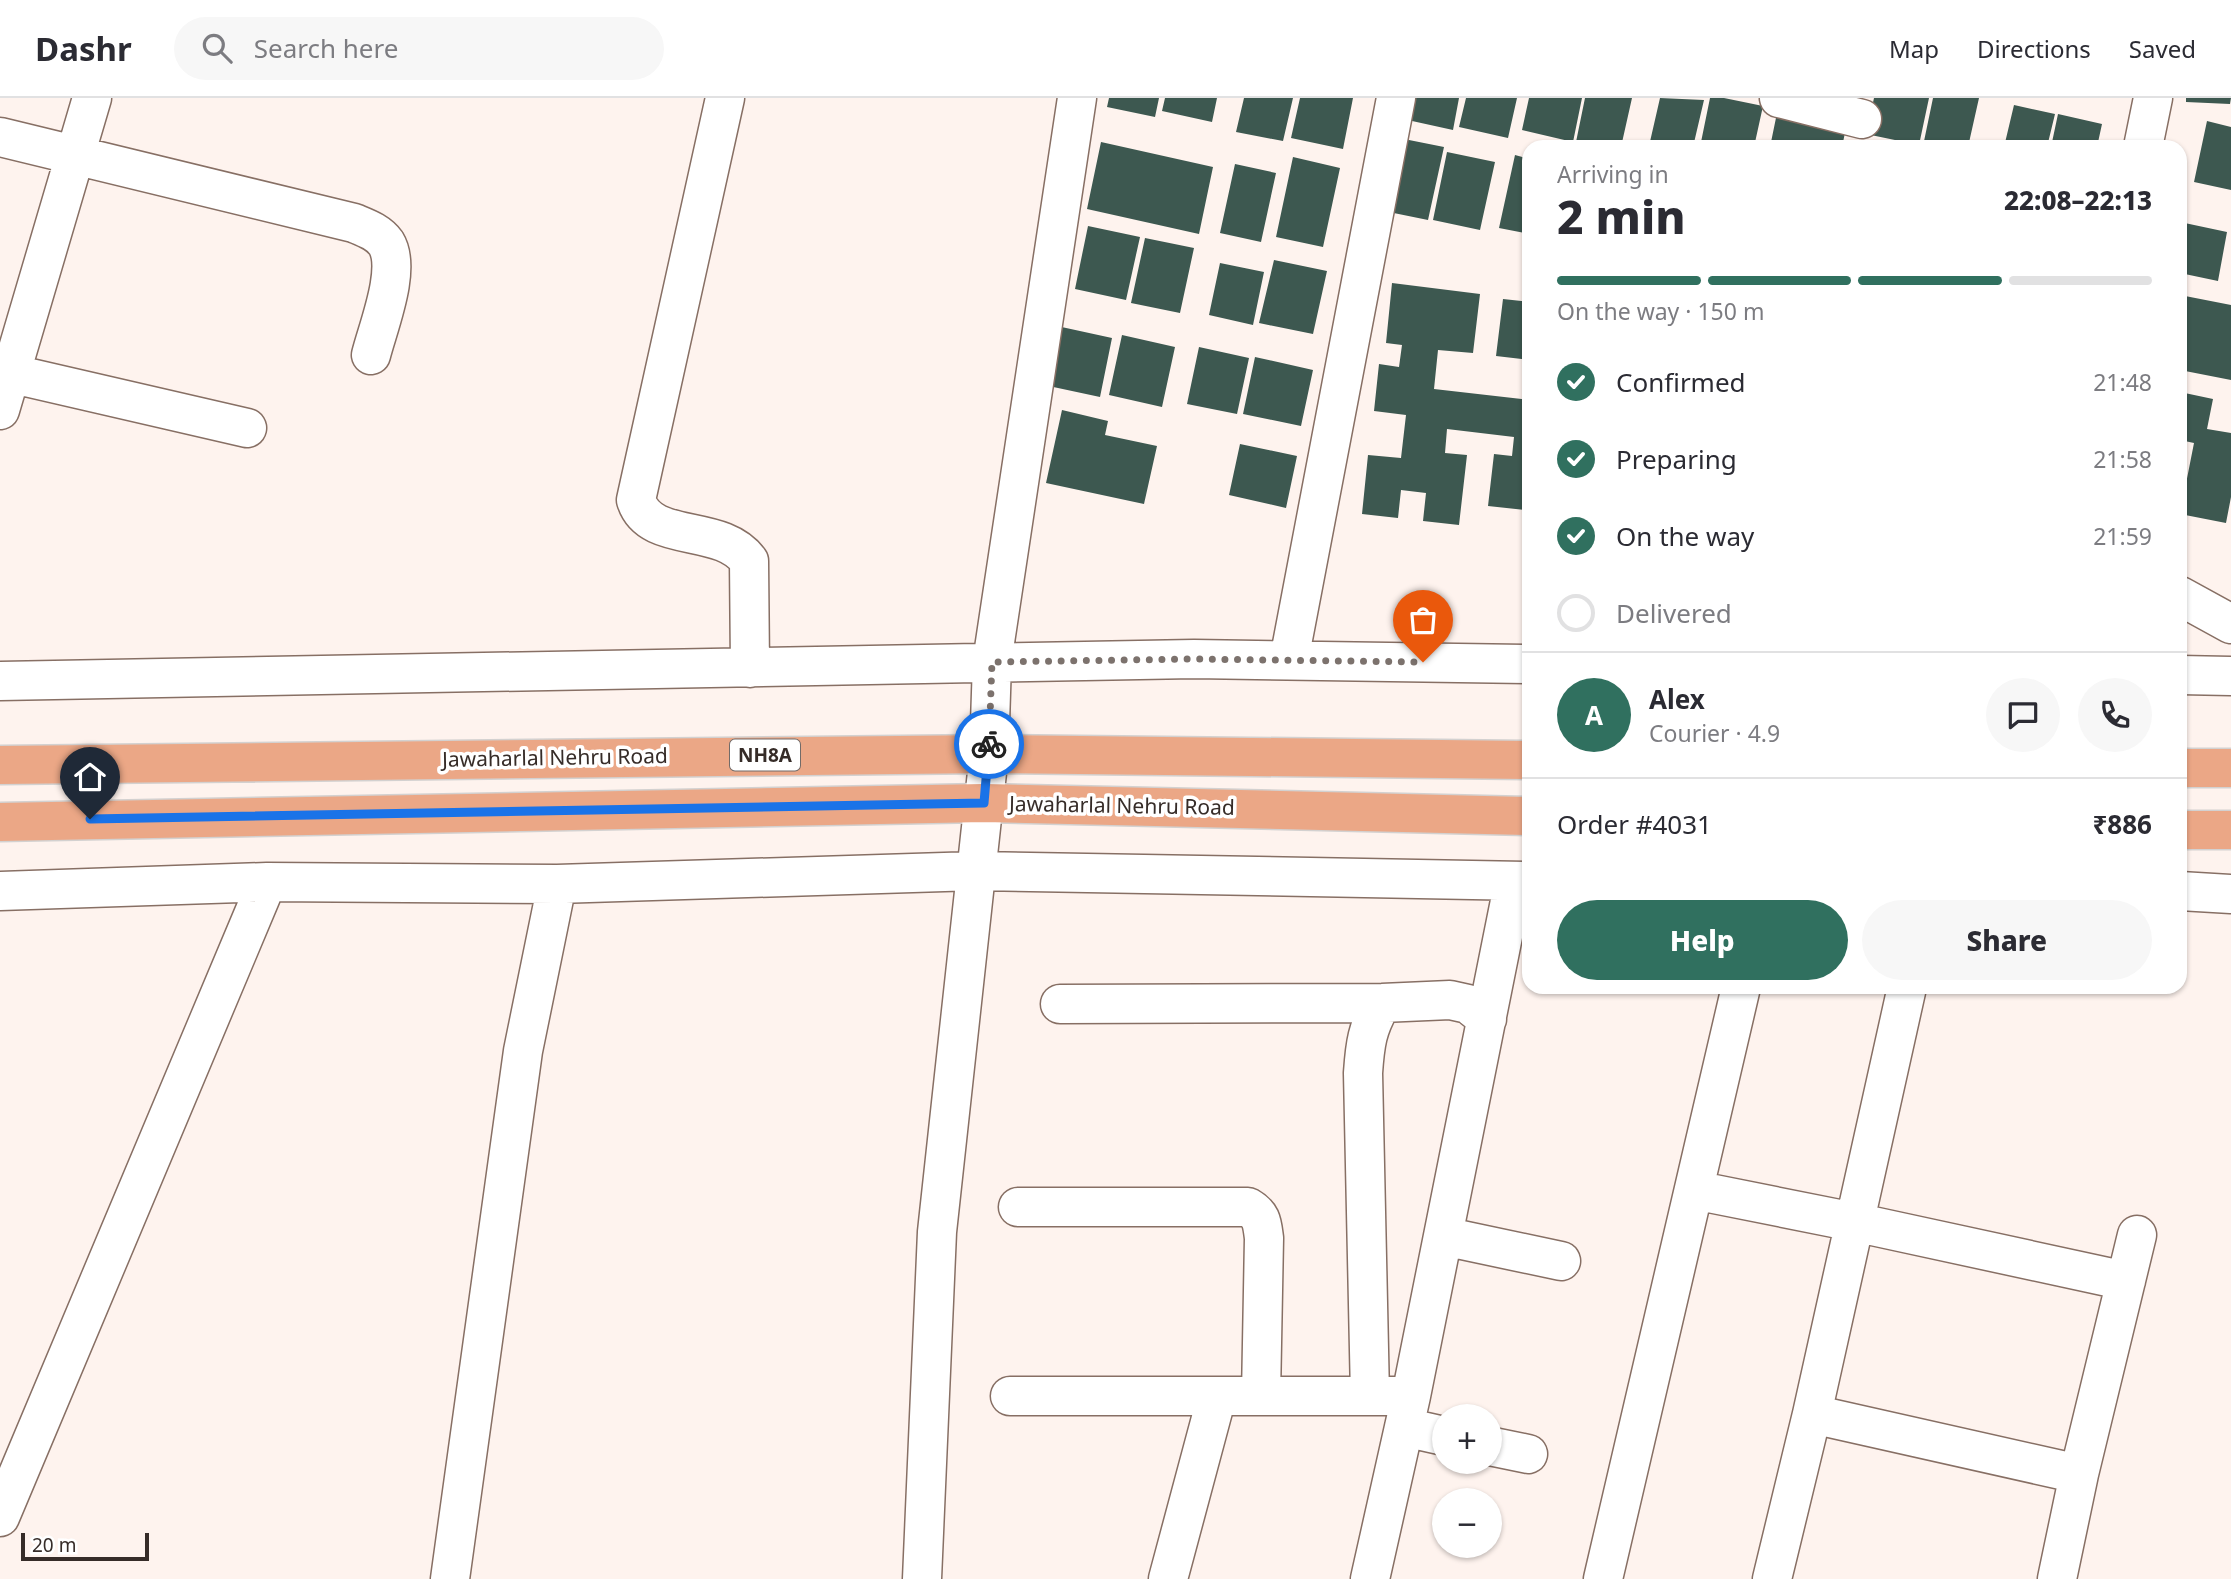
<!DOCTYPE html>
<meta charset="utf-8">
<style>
:root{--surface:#fff;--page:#f7f7f7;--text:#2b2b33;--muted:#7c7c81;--line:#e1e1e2;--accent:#30705f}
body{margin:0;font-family:"Noto Sans",sans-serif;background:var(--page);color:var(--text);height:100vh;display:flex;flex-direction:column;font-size:26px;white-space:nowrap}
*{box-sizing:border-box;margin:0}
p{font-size:23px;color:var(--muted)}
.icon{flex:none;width:38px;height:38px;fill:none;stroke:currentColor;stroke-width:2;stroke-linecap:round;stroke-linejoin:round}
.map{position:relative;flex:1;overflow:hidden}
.panel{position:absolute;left:1522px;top:42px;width:665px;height:854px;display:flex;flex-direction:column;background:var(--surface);border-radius:21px;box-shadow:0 2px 5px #0004}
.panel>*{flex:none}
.controls{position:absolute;left:1432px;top:1306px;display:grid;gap:14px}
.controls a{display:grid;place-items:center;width:70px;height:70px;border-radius:50%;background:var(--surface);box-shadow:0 2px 5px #0004;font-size:35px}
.scale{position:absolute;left:21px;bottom:18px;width:128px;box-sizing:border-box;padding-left:7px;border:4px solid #362c28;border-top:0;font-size:19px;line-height:24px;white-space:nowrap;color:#362c28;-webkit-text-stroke:5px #fff;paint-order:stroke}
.pin{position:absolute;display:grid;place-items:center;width:60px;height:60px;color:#fff;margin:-72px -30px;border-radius:50% 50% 50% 0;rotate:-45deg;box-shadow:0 0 7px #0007}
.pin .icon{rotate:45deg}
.courier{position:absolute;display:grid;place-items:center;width:70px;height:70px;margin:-35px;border:5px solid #1a73e8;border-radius:50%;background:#fff;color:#222;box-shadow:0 2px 9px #0007}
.overview em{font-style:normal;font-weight:800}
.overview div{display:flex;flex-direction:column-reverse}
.overview{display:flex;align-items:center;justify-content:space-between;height:119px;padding:0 35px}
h1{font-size:46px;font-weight:800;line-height:52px}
.bar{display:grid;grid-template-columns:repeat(4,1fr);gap:10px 7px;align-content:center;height:84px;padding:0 35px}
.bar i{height:9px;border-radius:5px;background:var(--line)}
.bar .active{background:var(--accent)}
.bar p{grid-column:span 4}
.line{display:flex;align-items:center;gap:18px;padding:0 35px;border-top:2px solid var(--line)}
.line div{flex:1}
.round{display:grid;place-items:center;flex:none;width:74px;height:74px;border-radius:37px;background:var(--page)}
ol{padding:0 35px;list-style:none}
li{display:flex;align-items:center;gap:21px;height:77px}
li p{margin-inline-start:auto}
li .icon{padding:7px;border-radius:50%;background:var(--accent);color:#fff;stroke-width:4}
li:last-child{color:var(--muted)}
li i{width:38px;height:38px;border:4px solid var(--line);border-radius:50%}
.button{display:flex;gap:14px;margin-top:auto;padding:14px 35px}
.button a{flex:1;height:80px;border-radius:42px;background:var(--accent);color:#fff;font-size:28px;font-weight:800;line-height:80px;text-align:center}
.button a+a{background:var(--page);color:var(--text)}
header{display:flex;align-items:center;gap:42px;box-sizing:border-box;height:98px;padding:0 35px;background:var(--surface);border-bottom:2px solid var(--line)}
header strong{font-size:33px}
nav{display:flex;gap:38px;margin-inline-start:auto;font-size:24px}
.search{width:490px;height:63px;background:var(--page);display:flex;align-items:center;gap:18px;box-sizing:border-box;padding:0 24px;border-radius:38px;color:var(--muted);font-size:26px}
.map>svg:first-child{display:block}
.building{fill:#3d5850}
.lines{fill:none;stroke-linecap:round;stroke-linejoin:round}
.minor-casing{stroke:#876f64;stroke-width:41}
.major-casing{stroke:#d3d1d0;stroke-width:41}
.minor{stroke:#fff;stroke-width:38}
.major{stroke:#eba786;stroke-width:38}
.done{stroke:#7c726d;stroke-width:7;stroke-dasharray:0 12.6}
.route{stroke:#1a73e8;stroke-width:9}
.labels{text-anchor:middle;stroke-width:7;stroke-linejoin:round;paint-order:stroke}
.shield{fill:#fff;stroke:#726b68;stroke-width:2}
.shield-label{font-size:19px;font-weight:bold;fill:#362c28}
.street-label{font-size:21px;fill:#362c28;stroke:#fff}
</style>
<header>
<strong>Dashr</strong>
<div class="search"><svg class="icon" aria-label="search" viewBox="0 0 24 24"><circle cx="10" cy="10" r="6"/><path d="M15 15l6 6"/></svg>Search here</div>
<nav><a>Map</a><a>Directions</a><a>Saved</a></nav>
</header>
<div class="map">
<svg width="2231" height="1481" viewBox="0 0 2231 1481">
<rect width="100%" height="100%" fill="#fef3ee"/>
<path class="building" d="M1109,0H1159L1155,19L1107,9Z
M1165,0H1217L1212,24L1162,13Z
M1244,0H1293L1283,43L1236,34Z
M1300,0H1353L1343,51L1291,40Z
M1407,0H1459L1453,32L1403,21Z
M1466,0H1517L1508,40L1459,29Z
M1529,0H1582L1573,44L1522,32Z
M1585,0H1632L1621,49H1597L1576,44Z
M1660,0L1704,2L1693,49L1649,48Z
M1710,0H1724L1763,8L1754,49H1700Z
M1874,0H1929L1919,47L1866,36Z
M1933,0H1979L1968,49L1923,48Z
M2186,0H2231L2230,6L2186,4Z
M2014,7L2055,16L2047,49H2004Z
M1777,15L1846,30L1842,49H1770Z
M2058,16L2102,26L2097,49H2051Z
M2207,23L2231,29V92L2194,84Z
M1394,39L1444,49L1428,122L1379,112Z
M1101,44L1213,69L1199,136L1087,111Z
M1447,54L1495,64L1480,132L1433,122Z
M1515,57L1530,61V136L1499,130Z
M1293,59L1340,70L1323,149L1276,139Z
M1235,66L1276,75L1261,144L1220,135Z
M2180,124L2227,134L2218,183L2180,175Z
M1088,128L1140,139L1126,202L1075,191Z
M1145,140L1194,150L1180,215L1131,205Z
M1274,162L1327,173L1313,236L1259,225Z
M1220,165L1264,174L1253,227L1209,217Z
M1392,185L1480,196L1473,255L1438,252L1434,291L1530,302V390H1527L1525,412L1488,408L1494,356L1512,358L1514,339L1447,331L1445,355L1467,357L1459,427L1423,423L1426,395L1401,392L1398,420L1362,416L1368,357L1401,360L1406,317L1374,313L1379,266L1399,269L1402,247L1386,245Z
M2180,197L2231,207V282L2180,272Z
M1503,201L1530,204V262L1496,258Z
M1057,228L1112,240L1100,299L1044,287Z
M1122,237L1175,249L1162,309L1109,297Z
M1199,249L1249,260L1237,316L1187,306Z
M1255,259L1313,272L1301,328L1243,316Z
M2180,294L2213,301L2207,331L2231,335V399L2226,425L2180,416L2194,345L2180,342Z
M1062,312L1108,323L1105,337L1157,348L1144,406L1046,385Z
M1240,346L1297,358L1286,410L1229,397Z"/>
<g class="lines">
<defs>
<path id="minor" d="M725,0L636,402C650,447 721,424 749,463L750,570
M1779,0L1862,21
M0,39L354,125C366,130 378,134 386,145C402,171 378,229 371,257
M2143,49L2153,0
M0,273L247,330
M0,312L92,0
M2180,498L2231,526
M1289,562L1396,0
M2180,577L2231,578
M0,583L1194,561L1530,566
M0,793L267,784L557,786L976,773L1530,783
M2180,793L2231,796
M1060,906L1382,905L1450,902L1468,906L1487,921
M1694,1092L1854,1124L2126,1183
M1018,1109H1248C1262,1117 1262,1125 1264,1140L1261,1298
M1443,1138L1561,1163
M1010,1298H1411
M1370,1298L1363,975C1365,946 1367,930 1382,905
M1812,1316L2079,1376
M1404,1329L1444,1338
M1489,1348L1528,1356
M0,1419L267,784
M450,1481L523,953L557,786
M922,1481L937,1134L989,656L992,564L1077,0
M1168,1481L1217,1298
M1370,1481L1411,1298L1514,783
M1603,1481L1741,889
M1772,1481L1812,1316L1907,889
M2057,1481L2079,1376L2137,1137"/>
<path id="major" d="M0,667L989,656L1530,662
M2180,670H2231
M0,724L984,705L1530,718
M2180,732H2231"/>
</defs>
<use href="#minor" class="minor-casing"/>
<use href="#major" class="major-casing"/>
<use href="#minor" class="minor"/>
<use href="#major" class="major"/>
</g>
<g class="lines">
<path class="done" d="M989,646L992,564L1194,561L1423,564"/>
<path class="route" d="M90,721L984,705L989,646"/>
</g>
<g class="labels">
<rect class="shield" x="730" y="641.5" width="70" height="31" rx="5"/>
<g class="shield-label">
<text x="765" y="664">NH8A</text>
</g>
<g class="street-label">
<text transform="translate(555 660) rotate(-1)" y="7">Jawaharlal Nehru Road</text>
<text transform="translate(1122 708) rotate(1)" y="7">Jawaharlal Nehru Road</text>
</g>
</g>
</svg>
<div class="controls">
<a>+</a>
<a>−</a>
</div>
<div class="scale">20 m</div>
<div class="pin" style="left:1423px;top:564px;background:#ea580c"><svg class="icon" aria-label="bag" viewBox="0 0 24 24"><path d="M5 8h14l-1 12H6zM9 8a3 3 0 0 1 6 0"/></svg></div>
<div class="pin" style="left:90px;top:721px;background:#1f2937"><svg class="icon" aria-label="home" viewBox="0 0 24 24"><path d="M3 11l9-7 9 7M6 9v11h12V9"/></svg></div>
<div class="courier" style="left:989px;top:646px"><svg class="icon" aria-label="bike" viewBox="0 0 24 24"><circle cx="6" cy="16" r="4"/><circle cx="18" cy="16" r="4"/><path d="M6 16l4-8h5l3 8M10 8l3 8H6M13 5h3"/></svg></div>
<section class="panel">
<div class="overview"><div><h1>2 min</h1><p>Arriving in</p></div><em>22:08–22:13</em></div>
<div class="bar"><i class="active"></i><i class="active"></i><i class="active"></i><i></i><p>On the way · 150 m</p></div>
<ol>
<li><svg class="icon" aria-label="check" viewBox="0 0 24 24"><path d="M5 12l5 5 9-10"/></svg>Confirmed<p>21:48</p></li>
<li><svg class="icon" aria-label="check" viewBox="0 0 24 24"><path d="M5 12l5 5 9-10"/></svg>Preparing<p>21:58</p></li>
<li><svg class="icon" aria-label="check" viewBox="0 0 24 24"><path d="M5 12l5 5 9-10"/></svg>On the way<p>21:59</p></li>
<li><i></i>Delivered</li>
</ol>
<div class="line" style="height:126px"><b class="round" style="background:var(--accent);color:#fff">A</b><div><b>Alex</b><p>Courier · 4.9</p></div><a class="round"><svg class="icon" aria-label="chat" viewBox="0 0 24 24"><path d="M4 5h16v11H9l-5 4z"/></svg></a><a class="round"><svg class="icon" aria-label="phone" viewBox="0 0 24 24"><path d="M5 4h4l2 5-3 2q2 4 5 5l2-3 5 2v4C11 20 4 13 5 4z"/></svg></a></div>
<div class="line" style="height:91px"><div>Order #4031</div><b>₹886</b></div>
<div class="button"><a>Help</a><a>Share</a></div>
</section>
</div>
